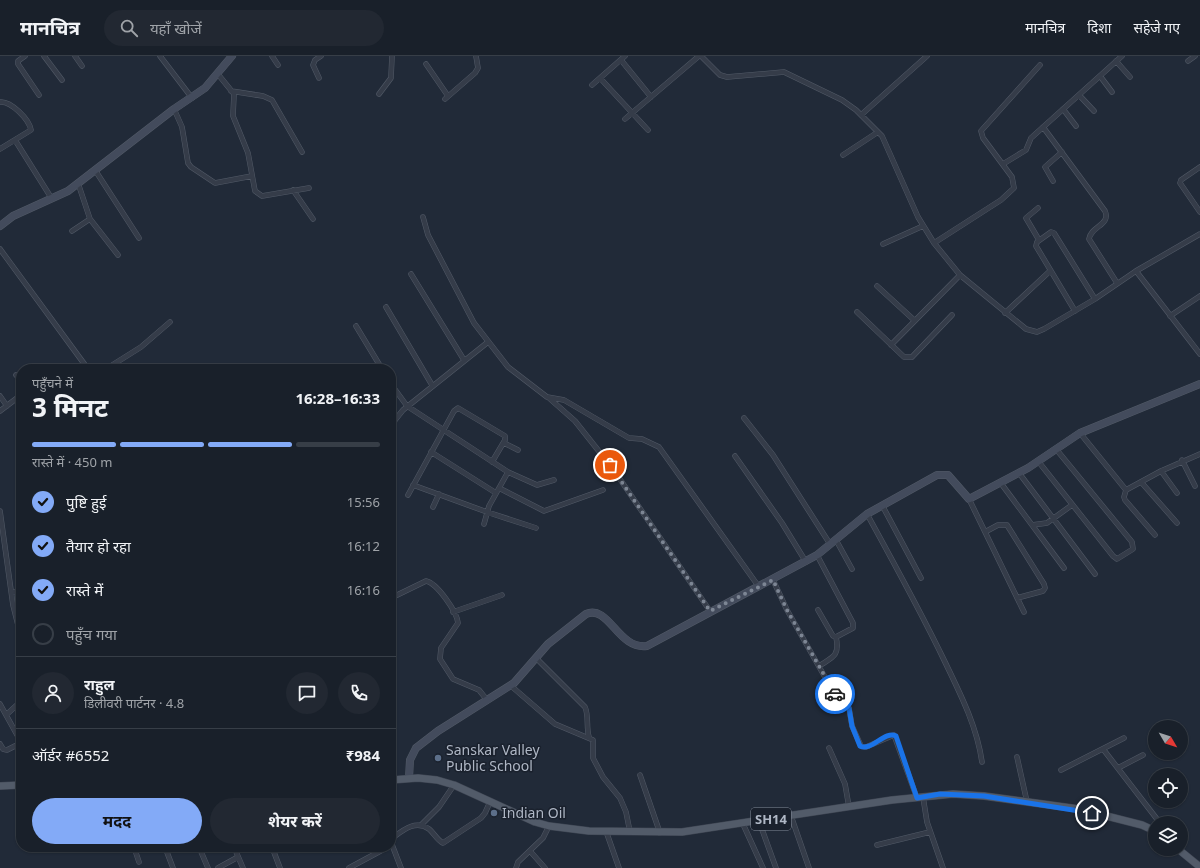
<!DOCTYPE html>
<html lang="hi">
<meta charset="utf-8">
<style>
:root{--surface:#19202a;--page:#222832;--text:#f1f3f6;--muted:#9fa3a8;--line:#373e47;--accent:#83aaf7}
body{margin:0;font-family:"Noto Sans","Noto Sans Devanagari",sans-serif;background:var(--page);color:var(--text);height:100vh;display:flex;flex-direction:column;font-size:15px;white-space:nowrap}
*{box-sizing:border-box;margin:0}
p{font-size:13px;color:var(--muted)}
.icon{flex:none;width:22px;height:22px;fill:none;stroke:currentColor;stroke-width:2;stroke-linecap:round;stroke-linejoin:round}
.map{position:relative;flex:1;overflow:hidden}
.panel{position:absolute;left:16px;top:308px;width:380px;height:488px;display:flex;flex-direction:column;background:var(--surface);border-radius:16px;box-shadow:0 1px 3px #0004,0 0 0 1px var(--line)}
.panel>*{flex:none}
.needle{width:26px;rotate:129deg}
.buttons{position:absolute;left:1148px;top:664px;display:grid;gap:8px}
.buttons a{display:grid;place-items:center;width:40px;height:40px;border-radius:50%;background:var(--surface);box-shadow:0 1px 3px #0004,0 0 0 1px var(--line);font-size:20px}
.pin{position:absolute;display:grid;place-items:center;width:34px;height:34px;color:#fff;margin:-17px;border:2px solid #fff;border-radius:50%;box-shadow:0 1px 4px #0007}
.courier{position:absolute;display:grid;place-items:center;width:40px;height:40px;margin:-20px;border:3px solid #1a73e8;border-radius:50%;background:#fff;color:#222;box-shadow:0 1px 5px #0007}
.summary em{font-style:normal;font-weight:700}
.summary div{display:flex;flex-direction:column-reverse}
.summary{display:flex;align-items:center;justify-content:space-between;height:68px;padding:0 16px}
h1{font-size:26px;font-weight:700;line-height:30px}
.bar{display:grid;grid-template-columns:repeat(4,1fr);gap:6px 4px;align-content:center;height:48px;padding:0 16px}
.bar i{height:5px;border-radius:3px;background:var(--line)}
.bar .current{background:var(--accent)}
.bar p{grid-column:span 4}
.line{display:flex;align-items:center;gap:10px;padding:0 16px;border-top:1px solid var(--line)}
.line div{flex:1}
.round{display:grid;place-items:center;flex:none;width:42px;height:42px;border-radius:21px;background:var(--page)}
ol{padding:0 16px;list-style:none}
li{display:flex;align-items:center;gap:12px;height:44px}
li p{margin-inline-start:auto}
li .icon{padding:4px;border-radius:50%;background:var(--accent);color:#111;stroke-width:4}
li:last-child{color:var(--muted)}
li i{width:22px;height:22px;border:2px solid var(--line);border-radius:50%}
.cta{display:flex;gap:8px;margin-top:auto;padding:8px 16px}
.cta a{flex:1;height:46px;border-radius:24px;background:var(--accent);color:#111;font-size:16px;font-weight:700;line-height:46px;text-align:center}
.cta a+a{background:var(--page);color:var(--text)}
header{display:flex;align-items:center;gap:24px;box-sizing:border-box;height:56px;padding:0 20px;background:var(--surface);border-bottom:1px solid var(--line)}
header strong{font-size:19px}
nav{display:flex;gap:22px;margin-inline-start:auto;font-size:14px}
.search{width:280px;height:36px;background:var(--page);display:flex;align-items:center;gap:10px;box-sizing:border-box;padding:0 14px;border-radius:22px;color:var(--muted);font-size:15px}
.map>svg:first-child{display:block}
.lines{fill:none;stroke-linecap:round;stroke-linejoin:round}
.street-casing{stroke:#525a67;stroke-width:5.5}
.secondary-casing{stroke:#525a67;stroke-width:8}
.primary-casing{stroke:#3e4552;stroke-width:8}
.street{stroke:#353c49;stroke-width:4.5}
.secondary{stroke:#434b5c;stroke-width:7}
.primary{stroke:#525b69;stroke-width:7}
.done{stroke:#7d8694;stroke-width:4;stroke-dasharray:0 7.2}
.route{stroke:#1a73e8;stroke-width:5}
.service-dot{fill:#5c6f8a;stroke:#1a212d;stroke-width:1.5}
.labels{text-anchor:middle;stroke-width:3;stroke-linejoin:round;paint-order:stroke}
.shield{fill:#1a212d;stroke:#828a97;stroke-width:1}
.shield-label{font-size:13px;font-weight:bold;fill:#afb7c5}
.poi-label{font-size:14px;fill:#afb7c5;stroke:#1a212d;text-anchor:start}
</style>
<header>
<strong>मानचित्र</strong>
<div class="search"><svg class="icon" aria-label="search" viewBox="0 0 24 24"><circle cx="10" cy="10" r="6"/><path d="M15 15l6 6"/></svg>यहाँ खोजें</div>
<nav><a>मानचित्र</a><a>दिशा</a><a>सहेजे गए</a></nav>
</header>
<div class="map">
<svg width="1200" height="812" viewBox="0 0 1200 812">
<rect width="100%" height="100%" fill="#212a38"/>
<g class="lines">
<defs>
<path id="street" d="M25,0L18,5V8L39,39
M44,0L62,24
M75,0L82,10
M160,0L192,42
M272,0L278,9
M701,0L720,19L727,21L784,16L842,44L856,54L882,80L918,161L934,187L960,219L1026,273L1037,276L1044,273L1095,243L1136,215L1200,298
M621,4L651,41
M1116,5L1130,21
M1188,5L1195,0
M426,8L448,40
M217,17L234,38L233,60L248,97L255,135L262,140L309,132
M1100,20L1112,36
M319,22L313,9L315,4L321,0
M600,22L648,74
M592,29L625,0
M231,35L263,40L272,44L302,96
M379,38L391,22L392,0
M1079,39L1094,55
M445,43L475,17L478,12L476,0
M0,46C11,45 29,63 31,74L0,93
M174,53L182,71L188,107L191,111L215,127L252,120
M1063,53L1076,70
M861,59L927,0
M625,63L699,0
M1043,71L1105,155C1111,169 1091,170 1089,183L1117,227
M15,84L52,143
M843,99L878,76
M1003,108L1026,94L1031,82L1122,0
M1200,111L1181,124L1180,127L1200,156
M95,114L139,182
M1053,125L1045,111L1062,96
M78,127L90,163L118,199
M293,134L313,163
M1038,152L1026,162L1039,184
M423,161L428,179L474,267L508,311L547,341L564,344L629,382L642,383L659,391L759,531
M72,175L90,163
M934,187L1001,144L1014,132L1012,121L983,82L981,75L1040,9
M883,188L923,170
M0,193L88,313
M1136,215L1200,178
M411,218L464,304
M877,230L914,264
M386,251L432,329
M1075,255L1036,190L1037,186L1051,176L1054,177L1095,243
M857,256L904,301H912L952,259
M1005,257L1050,215
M1170,260L1200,240
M356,270L382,313
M891,289L960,219
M106,313L141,291L170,266
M16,319L21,324
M391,328L407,350L508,416L537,429L554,424
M0,340L7,350
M549,342L575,365L613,413L710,555
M0,355L21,339
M744,362L773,399L830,488
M391,375L395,364L403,354L488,286
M1080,377L1126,434L1161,415L1200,398
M504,387L518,394
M431,396L496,437
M735,400L782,467L806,506
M1182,404L1195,430
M1038,405L1113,500L1117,503L1133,493L1132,486L1056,393
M1161,415L1177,437
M1019,417L1095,518
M1000,426L1064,512
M1141,426L1177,467
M413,429L487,456L536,472
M499,432L544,455L603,434
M1126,434L1124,441L1125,444L1155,479
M408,439L454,355L458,352L505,380V384L492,406
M969,443L1024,556
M882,449L921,522
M433,451L439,438
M0,455L13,549L21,581
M867,458C894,507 921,556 945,606C961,639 977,671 982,706
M484,468L489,450L508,416
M1032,469L1047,467L1072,449
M985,476L998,469H1007L1044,528L1045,532L1043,535L1017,542
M836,484L852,513
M817,499L853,567V572L836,581L833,580L818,554
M773,524L787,554L826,623L833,636L849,652L852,670L861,690L866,691L894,679L917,742
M12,536L21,535
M391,542L426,525C437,527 457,556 458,567L441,592L440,603L453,623L479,634L487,644
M453,556L502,539
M536,602L585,651C589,660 586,671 589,681
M819,610C833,601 840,600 836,581
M510,629L555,668L593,684V702L603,721L620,742L626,756L630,776
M0,648L21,686
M6,659L18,648L19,618L21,611
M0,688L3,693L7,694L21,687
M829,692L845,728L849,751
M1103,693L1160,767
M1017,701L1027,746
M1118,712L1143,699
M1061,714L1124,682
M640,719L660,777
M923,741L927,766L943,812
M791,760L809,812
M759,765L776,812
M743,768L763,812
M421,769L439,751L454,729
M606,775L619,812
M391,783C402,775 415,763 429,773C434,777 437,784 443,787L481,762L485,757L490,746
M391,786L401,812
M877,789L930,776
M134,791L139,806
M165,791L173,812
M199,791L208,812
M234,791L243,812
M272,791L280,812
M530,795L545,812
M218,812L238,801
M349,812L388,791
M516,812L518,806L543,782L549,770"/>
<path id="secondary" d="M0,170L13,160L68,135L174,53L205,32L232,0
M409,722L410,704L416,692L438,675L514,627L548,588L586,558C609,548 618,594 647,590L817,499L867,458L937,419H948L969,443L1028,412L1080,377L1200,328"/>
<path id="primary" d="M391,724L418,722L437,724L454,729L535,766L549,770L589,775L682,776L892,744L953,738L984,740L1079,753L1142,769L1155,775
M0,730L21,729
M1178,793L1200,811"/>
</defs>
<use href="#street" class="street-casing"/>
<use href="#secondary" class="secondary-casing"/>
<use href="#primary" class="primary-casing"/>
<use href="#street" class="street"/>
<use href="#secondary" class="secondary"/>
<use href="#primary" class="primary"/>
</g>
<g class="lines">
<path class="done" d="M610,409L710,555L773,524L787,554L835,638"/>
<path class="route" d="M835,638L849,652L852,670L860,690C871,696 885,674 896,680L917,742L940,738L984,740L1092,757"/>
</g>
<g class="service-dot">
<circle cx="438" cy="702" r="4"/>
<circle cx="494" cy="757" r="4"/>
</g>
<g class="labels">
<rect class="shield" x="751" y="752" width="40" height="22" rx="3"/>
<g class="shield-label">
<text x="771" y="768">SH14</text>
</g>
<g class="poi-label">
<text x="446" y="699">Sanskar Valley<tspan x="446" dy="16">Public School</tspan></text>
<text x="502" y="762">Indian Oil</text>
</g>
</g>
</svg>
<div class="buttons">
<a><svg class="needle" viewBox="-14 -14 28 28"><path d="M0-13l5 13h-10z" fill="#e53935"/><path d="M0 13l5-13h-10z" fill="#9fa3a8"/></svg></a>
<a><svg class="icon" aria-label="locate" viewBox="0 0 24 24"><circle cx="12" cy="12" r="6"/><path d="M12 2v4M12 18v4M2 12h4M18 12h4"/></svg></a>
<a><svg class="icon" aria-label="layers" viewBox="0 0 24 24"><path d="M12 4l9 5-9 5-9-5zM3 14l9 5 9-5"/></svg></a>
</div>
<div class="pin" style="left:610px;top:409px;background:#ea580c"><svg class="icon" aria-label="bag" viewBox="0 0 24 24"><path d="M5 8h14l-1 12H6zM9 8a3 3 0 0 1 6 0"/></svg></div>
<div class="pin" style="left:1092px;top:757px;background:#1f2937"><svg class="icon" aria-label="home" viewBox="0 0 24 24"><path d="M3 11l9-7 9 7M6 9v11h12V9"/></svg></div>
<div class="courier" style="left:835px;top:638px"><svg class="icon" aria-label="car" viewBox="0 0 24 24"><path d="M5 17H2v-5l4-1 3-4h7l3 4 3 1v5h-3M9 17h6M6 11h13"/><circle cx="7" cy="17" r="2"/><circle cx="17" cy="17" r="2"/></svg></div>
<section class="panel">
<div class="summary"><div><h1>3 मिनट</h1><p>पहुँचने में</p></div><em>16:28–16:33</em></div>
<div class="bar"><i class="current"></i><i class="current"></i><i class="current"></i><i></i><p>रास्ते में · 450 m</p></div>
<ol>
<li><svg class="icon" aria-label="check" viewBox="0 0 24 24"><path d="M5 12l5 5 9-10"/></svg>पुष्टि हुई<p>15:56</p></li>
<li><svg class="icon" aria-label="check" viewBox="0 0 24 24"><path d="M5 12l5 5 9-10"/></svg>तैयार हो रहा<p>16:12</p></li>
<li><svg class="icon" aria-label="check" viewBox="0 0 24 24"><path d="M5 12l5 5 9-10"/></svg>रास्ते में<p>16:16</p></li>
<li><i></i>पहुँच गया</li>
</ol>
<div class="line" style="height:72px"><a class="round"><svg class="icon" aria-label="person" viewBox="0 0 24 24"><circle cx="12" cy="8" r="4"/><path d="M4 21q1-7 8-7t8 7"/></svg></a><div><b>राहुल</b><p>डिलीवरी पार्टनर · 4.8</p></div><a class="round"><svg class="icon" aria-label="chat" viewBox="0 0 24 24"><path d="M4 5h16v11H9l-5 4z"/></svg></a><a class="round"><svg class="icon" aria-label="phone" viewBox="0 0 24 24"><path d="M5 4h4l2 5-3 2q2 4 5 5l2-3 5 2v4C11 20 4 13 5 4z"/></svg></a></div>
<div class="line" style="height:52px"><div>ऑर्डर #6552</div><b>₹984</b></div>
<div class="cta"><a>मदद</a><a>शेयर करें</a></div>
</section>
</div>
